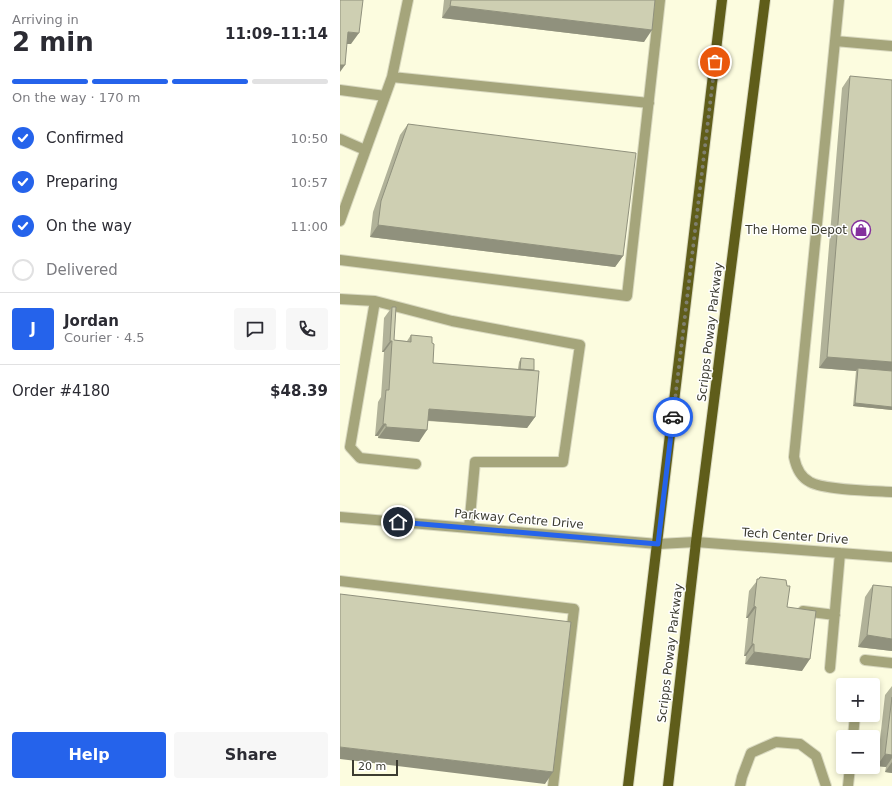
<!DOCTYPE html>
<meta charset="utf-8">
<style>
:root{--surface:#fff;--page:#f7f7f7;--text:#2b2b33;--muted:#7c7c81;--line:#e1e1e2;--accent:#2563eb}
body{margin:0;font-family:"DejaVu Sans",sans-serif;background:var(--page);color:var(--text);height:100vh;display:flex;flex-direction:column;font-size:15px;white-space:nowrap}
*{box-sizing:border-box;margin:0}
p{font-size:13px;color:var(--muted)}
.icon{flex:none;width:22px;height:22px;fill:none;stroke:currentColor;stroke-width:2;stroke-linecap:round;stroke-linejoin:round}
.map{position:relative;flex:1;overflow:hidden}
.details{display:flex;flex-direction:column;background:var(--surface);width:340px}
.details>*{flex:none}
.fabs{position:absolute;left:496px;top:678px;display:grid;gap:8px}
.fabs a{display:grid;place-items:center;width:44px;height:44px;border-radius:4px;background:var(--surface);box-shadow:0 2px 6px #0003;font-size:20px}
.scale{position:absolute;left:12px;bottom:10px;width:46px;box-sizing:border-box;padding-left:4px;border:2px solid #3c3c31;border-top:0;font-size:11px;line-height:14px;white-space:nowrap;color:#3c3c31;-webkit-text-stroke:3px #fff;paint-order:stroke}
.pin{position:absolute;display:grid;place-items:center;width:34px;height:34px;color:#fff;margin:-17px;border:2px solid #fff;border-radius:50%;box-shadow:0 1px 4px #0007}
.courier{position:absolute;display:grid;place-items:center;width:40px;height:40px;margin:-20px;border:3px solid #2563eb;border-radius:50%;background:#fff;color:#222;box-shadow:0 1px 5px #0007}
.summary em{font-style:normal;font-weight:700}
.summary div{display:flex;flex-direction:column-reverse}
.summary{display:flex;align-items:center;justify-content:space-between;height:68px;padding:0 12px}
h1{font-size:26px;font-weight:700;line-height:30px}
.bar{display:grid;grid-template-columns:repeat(4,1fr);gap:6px 4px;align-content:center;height:48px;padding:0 12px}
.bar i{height:5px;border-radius:3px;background:var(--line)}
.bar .active{background:var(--accent)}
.bar p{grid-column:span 4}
.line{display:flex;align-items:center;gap:10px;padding:0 12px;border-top:1px solid var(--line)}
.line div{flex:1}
.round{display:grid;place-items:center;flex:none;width:42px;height:42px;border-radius:4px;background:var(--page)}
ol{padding:0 12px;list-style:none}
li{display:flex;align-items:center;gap:12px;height:44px}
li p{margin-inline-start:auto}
li .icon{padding:4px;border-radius:50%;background:var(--accent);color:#fff;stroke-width:4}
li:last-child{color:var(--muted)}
li i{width:22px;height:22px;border:2px solid var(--line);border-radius:50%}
.button{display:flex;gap:8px;margin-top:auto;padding:8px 12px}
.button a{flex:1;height:46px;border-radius:4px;background:var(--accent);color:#fff;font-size:16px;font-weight:700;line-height:46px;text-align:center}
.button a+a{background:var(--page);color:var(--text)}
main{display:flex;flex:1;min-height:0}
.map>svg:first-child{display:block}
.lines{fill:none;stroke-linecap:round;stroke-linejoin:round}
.minor-casing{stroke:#d9d9c0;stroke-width:12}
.major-casing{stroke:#d9d9c0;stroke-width:12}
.minor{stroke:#a5a57b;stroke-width:10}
.major{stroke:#5f5d1a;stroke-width:10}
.wall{fill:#b1b299}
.shaded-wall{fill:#90917d}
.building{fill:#cecfb2;stroke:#90917d}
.done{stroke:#7f7f6e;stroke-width:4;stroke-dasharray:0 7.2}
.route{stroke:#2563eb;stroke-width:5}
.labels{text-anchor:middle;stroke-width:3;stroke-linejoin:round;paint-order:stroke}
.poi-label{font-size:12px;fill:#3c3c31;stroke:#fff;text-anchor:end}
.street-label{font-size:12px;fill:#3c3c31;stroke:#fff}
</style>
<main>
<section class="details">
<div class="summary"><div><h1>2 min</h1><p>Arriving in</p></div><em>11:09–11:14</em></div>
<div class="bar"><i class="active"></i><i class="active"></i><i class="active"></i><i></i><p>On the way · 170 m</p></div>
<ol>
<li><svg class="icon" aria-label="check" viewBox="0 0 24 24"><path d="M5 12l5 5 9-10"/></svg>Confirmed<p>10:50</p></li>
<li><svg class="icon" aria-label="check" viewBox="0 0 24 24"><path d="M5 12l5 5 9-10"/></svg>Preparing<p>10:57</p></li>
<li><svg class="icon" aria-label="check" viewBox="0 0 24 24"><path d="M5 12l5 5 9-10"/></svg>On the way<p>11:00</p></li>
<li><i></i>Delivered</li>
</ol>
<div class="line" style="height:72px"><b class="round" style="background:var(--accent);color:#fff">J</b><div><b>Jordan</b><p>Courier · 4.5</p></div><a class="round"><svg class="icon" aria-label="chat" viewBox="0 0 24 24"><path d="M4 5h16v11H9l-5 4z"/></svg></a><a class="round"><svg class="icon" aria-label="phone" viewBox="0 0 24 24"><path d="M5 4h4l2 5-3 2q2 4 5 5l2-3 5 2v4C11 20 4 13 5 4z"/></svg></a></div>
<div class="line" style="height:52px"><div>Order #4180</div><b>$48.39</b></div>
<div class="button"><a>Help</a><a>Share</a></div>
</section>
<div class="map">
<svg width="552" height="786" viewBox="0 0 552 786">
<rect width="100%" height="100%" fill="#fcfcdf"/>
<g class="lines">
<defs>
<path id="minor" d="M499,0L495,41L552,46
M495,41L454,457C456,467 460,477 470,482C484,490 534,491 552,492
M52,77L309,103
M0,90L45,96
M0,139L25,150
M0,221L52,77L68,0
M0,260L287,296L320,0
M0,299L35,301L10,447L20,458L76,464
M35,301L112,321L240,345L223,462H135L129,528
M0,517L318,544L356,542L552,557
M0,581L234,609L213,786
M463,611L495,615
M525,660L552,663
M490,668L500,553
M513,737L515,715
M400,786L402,777L411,753L436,742L460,744L476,756L486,786
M508,786L510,767"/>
<path id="major" d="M288,786L382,0
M328,786L356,542L425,0"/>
</defs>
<use href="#minor" class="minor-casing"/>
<use href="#major" class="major-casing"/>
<use href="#minor" class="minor"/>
<use href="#major" class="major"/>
</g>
<path class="wall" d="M104,0H315L304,42L102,18Z
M510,76L552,410L513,406L516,371L479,368L502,88Z
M68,124L283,256L275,267L30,237L33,212L60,135Z
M52,307L54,340L67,341L71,335L92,343L93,363L178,369L179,362L181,358L194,370L195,417L187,428L88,421L79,442L38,438V436H35L38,402L41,397L44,352H42L44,318Z
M420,577L447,607L462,671L405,664L406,656H404L408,618H406L409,591Z
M533,585L552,651L518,647L525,597Z
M552,686V773L545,772L546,767L537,766L545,695Z"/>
<path class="shaded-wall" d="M110,6L312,30L304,42L102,18Z
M8,32L19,33L11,44H0Z
M0,65H5L0,72Z
M38,225L283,256L275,267L30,237Z
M50,341H52L44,352H42Z
M487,357L552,362V374L518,368L516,371L479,368Z
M515,403L552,407V410L513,406Z
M89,409L195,417L187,428L81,420Z
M43,424H46L38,436H35Z
M46,427L87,430L79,442L38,438Z
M414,606L416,607L408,618H406Z
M527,635L552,639V651L518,647Z
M412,644H414L406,656H404Z
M414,652L470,659L462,671L405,664Z
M0,747L213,772L205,784L0,759Z
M545,754L552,755V758L546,767L537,766Z
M552,762V773L545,772Z"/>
<path class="building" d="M0,0H23L19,33L8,32L5,65H0Z
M111,0H315L312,30L110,6Z
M510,76L552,80V362L487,357Z
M68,124L296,153L283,256L38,225L41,201Z
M52,307H56L54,340L71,342V335L92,337V343L94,344L93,363L199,371L195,417L89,409L87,430L46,427V424H43L46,390H49L52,341H50Z
M181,358L194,359V370L180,369Z
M518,368L552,371V407L515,403Z
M420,577L446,580L447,586H450L447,607L476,611L470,659L414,652V644H412L416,607L414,606L417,579H419Z
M533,585L552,587V639L527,635Z
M0,594L231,622L213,772L0,747Z
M552,697V755L545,754Z"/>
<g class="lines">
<path class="done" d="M333,417L375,62"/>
<path class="route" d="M58,522L318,544L333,417"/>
</g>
<defs>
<symbol id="shop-ring" viewBox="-11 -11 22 22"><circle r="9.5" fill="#fff" stroke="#842f9d" stroke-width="1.5"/><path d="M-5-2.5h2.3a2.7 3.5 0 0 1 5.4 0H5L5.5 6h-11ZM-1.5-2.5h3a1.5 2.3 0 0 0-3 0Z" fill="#842f9d"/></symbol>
</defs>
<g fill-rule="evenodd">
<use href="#shop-ring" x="510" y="219" width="22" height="22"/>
</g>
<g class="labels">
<g class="poi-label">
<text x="507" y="234">The Home Depot</text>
</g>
<g class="street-label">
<text transform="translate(370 332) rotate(-83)" y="4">Scripps Poway Parkway</text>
<text transform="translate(179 519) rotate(5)" y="4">Parkway Centre Drive</text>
<text transform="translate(455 536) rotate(4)" y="4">Tech Center Drive</text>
<text transform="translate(330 653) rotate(-83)" y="4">Scripps Poway Parkway</text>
</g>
</g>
</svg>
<div class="fabs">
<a>+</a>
<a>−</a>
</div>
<div class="scale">20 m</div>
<div class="pin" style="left:375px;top:62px;background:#ea580c"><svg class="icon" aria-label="bag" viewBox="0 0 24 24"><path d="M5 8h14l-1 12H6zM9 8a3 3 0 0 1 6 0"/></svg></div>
<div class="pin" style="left:58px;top:522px;background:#1f2937"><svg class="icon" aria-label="home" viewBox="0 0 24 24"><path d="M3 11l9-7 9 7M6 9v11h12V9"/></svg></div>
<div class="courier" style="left:333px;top:417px"><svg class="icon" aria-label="car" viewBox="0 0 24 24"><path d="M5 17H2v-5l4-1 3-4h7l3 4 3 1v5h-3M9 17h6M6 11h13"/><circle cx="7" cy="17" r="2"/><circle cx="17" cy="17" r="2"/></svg></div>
</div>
</main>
